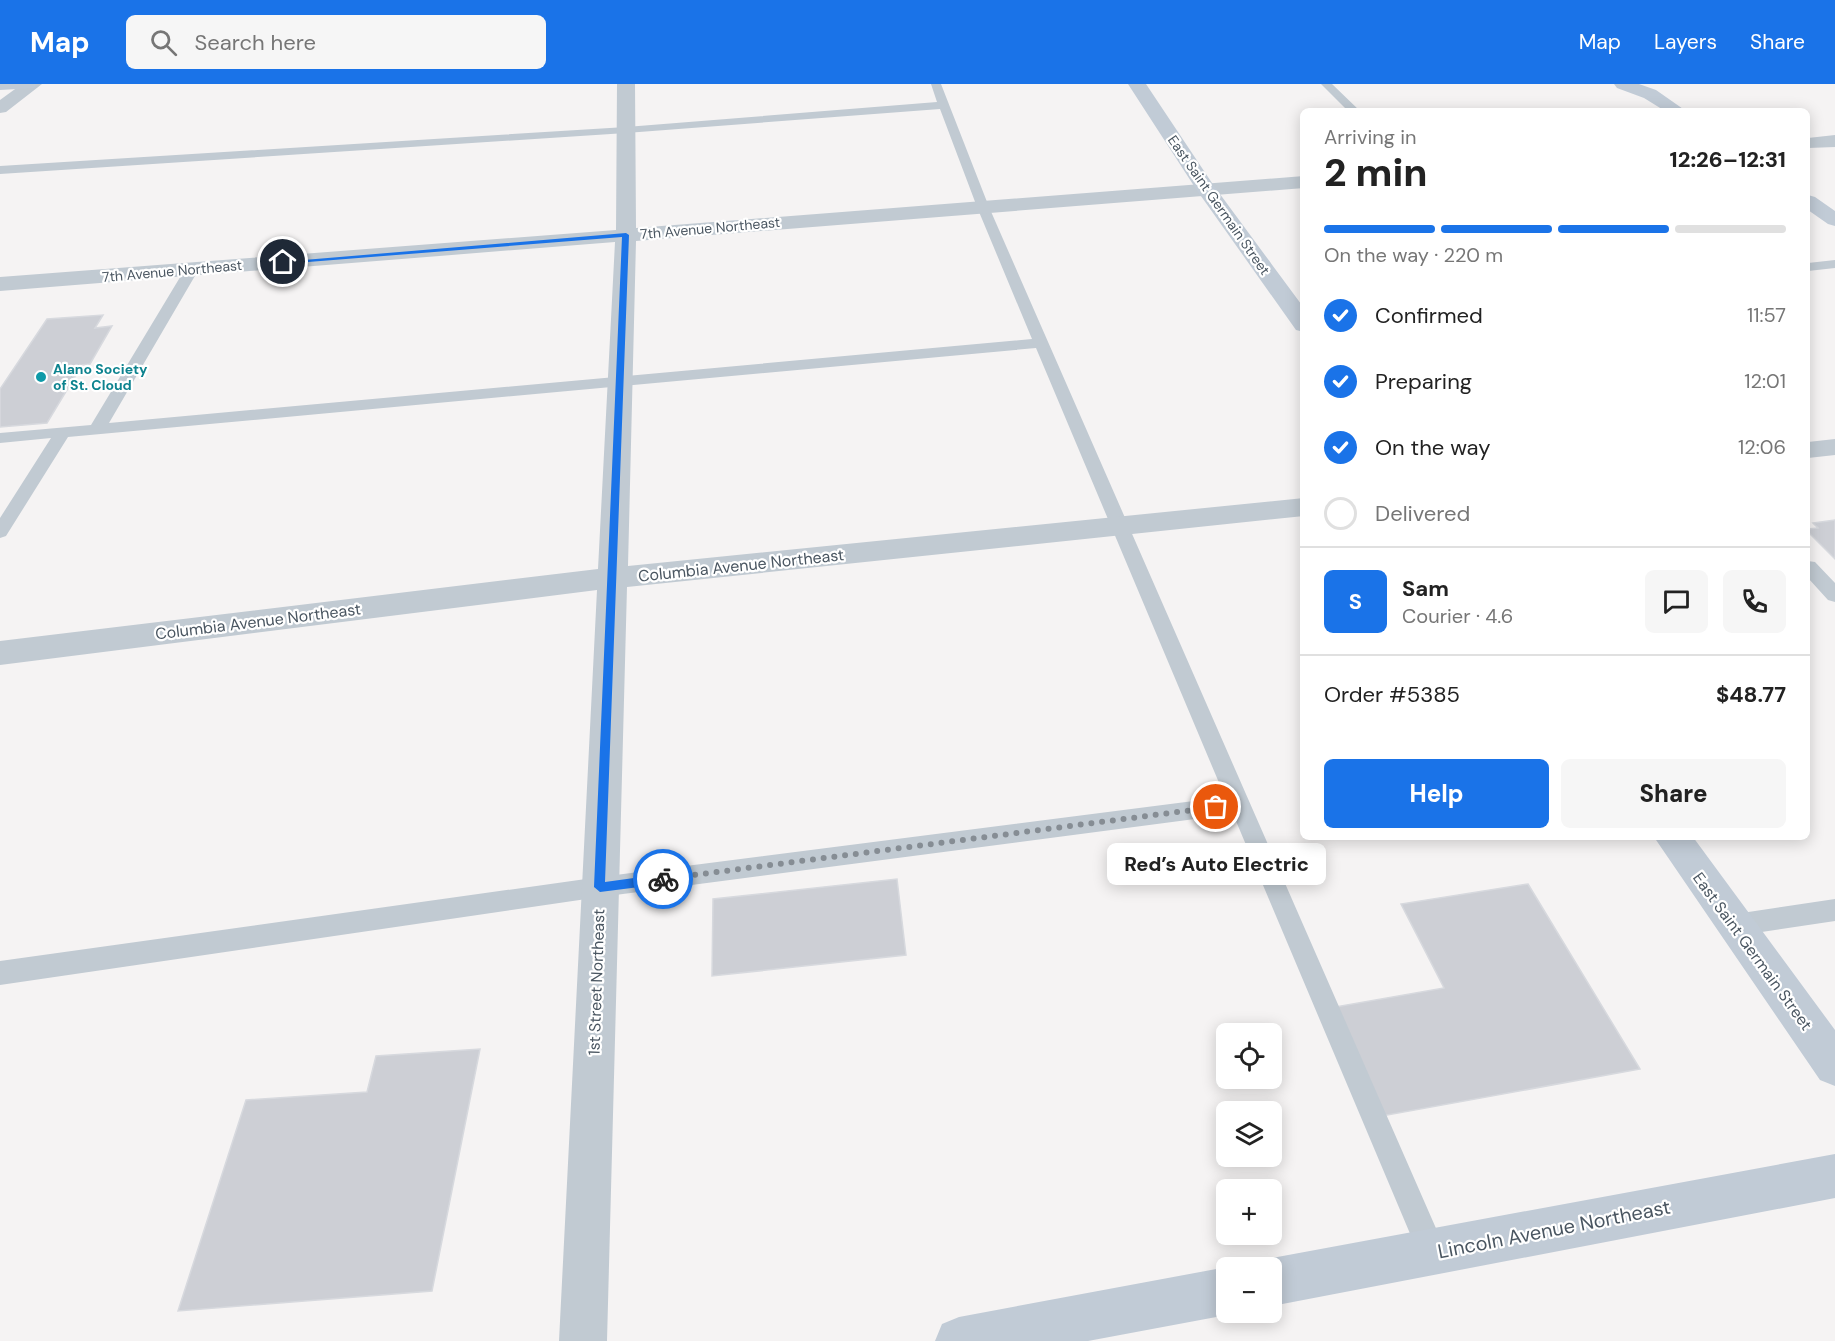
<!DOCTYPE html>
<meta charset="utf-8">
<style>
:root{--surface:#fff;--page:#f6f6f6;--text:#222;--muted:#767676;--line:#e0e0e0;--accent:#1a73e8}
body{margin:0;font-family:"DM Sans",sans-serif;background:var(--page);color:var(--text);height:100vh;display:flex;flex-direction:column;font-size:22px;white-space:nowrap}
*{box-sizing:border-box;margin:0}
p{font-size:20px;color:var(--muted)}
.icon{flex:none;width:33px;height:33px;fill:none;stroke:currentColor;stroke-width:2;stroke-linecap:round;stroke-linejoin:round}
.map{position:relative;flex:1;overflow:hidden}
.details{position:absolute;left:1300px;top:24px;width:510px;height:732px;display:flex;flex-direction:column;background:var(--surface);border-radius:9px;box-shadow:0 3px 15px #0003}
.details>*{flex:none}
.controls{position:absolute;left:1216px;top:939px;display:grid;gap:12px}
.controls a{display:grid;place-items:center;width:66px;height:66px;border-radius:9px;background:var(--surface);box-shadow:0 3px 15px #0003;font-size:30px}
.pin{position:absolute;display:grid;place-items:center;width:51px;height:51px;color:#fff;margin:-26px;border:3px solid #fff;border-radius:50%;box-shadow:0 2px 6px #0007}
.courier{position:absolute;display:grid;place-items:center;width:60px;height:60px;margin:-30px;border:4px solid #1a73e8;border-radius:50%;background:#fff;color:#222;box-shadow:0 2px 8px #0007}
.bubble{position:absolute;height:42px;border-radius:9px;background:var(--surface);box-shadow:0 3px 15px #0003;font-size:20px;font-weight:800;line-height:42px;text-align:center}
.summary em{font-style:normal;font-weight:800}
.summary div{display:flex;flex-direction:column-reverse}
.summary{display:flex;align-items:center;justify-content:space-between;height:102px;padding:0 24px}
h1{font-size:39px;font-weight:800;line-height:45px}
.bar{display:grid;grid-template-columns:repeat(4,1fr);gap:9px 6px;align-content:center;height:72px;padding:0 24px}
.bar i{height:8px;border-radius:4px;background:var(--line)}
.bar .current{background:var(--accent)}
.bar p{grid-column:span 4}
.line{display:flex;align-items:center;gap:15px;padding:0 24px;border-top:2px solid var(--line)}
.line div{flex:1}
.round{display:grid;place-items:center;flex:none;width:63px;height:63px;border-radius:9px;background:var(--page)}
ol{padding:0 24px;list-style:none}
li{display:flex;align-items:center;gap:18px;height:66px}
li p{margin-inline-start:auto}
li .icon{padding:6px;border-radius:50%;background:var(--accent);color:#fff;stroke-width:4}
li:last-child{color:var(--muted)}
li i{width:33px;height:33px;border:3px solid var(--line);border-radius:50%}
.action{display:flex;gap:12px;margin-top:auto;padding:12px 24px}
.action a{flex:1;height:69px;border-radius:9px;background:var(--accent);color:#fff;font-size:24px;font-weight:800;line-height:69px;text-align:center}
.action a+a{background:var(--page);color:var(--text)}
header{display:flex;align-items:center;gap:36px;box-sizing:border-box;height:84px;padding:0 30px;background:var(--accent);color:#fff}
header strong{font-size:28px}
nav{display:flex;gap:33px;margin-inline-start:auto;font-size:21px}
.search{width:420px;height:54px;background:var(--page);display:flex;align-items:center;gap:15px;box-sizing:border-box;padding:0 21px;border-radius:9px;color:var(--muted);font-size:22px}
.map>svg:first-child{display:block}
.building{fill:#cdcfd5;stroke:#d7d9de;stroke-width:1.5}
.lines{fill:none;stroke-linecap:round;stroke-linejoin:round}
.lane{fill:#c1cad2;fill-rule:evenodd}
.street{fill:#c1cad2;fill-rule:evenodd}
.secondary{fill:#c1cbd6;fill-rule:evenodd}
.route{fill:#1a73e8}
.done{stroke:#868d94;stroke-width:6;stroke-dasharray:0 10.8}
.culture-dot{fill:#0f9aa8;stroke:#fff;stroke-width:2}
.labels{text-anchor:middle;stroke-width:4.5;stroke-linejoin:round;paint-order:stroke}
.far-street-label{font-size:14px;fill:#4a5661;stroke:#fff}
.far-culture-label{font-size:14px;font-weight:bold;fill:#0d838f;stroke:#fff;text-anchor:start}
.street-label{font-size:16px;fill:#4a5661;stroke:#fff}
.near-street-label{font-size:20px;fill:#4a5661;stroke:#fff}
</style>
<header>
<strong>Map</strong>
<div class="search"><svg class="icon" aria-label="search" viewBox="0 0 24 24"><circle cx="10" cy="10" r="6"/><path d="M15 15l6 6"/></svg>Search here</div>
<nav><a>Map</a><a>Layers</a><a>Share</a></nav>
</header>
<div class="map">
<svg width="1835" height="1257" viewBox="0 0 1835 1257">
<rect width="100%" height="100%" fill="#f5f3f3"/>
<path class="building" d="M103,231L95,244L112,242L90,280L82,281L47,339L0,343V305L47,235Z
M1835,436V475L1808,448V445L1818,444L1813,439Z
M897,795L906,871L712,892L713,815Z
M1528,800L1640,985L1382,1032L1335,923L1444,904L1401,820Z
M480,965L432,1207L178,1227L246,1016L367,1008L376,972Z"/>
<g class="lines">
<path class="lane" d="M931,0H941L989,123L1442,1158L1447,1168L1442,1178L1432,1183L1422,1178L1233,730L600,813L0,901V877L600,793L1225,713L1036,264L68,353L6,452L0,454V434L51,354L0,359V349L91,341L185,185L192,181L199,185L109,339L1032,255L977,123L940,25L626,49L0,90V82L626,43L937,18Z
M1321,0H1332L1360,27H1348Z
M1835,176V184L1808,187V179Z
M1808,477L1815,478L1835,499V518L1828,516L1808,494Z
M1835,815V837L1735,852L1726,849L1723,841L1726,833L1735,830Z"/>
<path class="street" d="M22,0H42L6,28L0,29V16Z
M617,0H635L636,144L1304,92V104L636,157L628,482L1304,414V432L627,503L607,1257H559L597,506L0,581V557L598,485L615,158L0,207V193L616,146Z
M1835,51V63L1808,64V54Z
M1835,355V371L1808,374V358Z"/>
<path class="secondary" d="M0,0H37L34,4L0,6Z
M1128,0H1146L1214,102L1304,224V248L1296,246L1196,105Z
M1614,0H1639L1656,6L1686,27H1665L1644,14L1617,4Z
M1808,111L1815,113L1835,127V142L1828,140L1808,126Z
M1654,753H1693L1835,946V1002L1820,996Z
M1835,1070V1114L1272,1222V1184H1254L1272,1174Z
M1227,1183V1228H1233L1227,1231L1088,1257H935L942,1240L959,1233Z"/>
</g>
<path class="route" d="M626,149L629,151L605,798L663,790L669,795L663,800L600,808L594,803L622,153L283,180L280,178Z"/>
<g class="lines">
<path class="done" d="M663,795L1216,723"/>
</g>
<circle class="culture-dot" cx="41" cy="293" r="6"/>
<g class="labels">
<g class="far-street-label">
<text transform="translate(1219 121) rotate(55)" y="5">East Saint Germain Street</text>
<text transform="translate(710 144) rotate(-5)" y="5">7th Avenue Northeast</text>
<text transform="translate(172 187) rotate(-5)" y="5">7th Avenue Northeast</text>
</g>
<g class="far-culture-label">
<text x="53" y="290">Alano Society<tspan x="53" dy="16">of St. Cloud</tspan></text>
</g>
<g class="street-label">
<text transform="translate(741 481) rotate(-6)" y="6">Columbia Avenue Northeast</text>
<text transform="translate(258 537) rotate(-7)" y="6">Columbia Avenue Northeast</text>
<text transform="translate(1753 867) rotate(54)" y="6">East Saint Germain Street</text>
<text transform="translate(596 898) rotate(-88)" y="6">1st Street Northeast</text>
</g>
<g class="near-street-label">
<text transform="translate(1554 1145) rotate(-11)" y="7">Lincoln Avenue Northeast</text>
</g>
</g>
</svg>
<div class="controls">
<a><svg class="icon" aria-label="locate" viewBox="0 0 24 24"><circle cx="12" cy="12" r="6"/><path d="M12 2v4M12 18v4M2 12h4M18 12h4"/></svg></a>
<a><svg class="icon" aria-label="layers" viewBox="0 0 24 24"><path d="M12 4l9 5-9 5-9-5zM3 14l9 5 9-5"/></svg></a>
<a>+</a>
<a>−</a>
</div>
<div class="pin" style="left:1216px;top:723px;background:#ea580c"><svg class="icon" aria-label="bag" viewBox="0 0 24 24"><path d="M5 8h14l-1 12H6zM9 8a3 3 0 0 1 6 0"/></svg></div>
<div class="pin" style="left:283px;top:178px;background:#1f2937"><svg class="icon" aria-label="home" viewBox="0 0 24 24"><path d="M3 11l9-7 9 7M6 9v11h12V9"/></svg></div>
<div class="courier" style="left:663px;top:795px"><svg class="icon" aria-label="bike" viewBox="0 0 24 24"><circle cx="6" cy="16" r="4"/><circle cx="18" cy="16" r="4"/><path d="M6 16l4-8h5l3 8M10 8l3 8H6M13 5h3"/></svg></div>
<div class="bubble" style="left:1107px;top:759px;width:219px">Red’s Auto Electric</div>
<section class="details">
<div class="summary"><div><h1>2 min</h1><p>Arriving in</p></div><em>12:26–12:31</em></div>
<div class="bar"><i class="current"></i><i class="current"></i><i class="current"></i><i></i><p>On the way · 220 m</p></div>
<ol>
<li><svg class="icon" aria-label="check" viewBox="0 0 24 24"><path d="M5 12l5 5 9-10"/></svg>Confirmed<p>11:57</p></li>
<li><svg class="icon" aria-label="check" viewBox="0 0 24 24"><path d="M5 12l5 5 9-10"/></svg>Preparing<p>12:01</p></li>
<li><svg class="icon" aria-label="check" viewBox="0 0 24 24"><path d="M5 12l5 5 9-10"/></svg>On the way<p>12:06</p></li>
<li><i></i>Delivered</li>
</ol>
<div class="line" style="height:108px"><b class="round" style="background:var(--accent);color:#fff">S</b><div><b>Sam</b><p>Courier · 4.6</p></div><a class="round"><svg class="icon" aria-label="chat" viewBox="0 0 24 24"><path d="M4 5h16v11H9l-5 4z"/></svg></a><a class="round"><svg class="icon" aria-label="phone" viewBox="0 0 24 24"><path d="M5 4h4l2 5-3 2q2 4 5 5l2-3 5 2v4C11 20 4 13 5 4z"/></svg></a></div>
<div class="line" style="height:78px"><div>Order #5385</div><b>$48.77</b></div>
<div class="action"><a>Help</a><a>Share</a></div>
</section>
</div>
